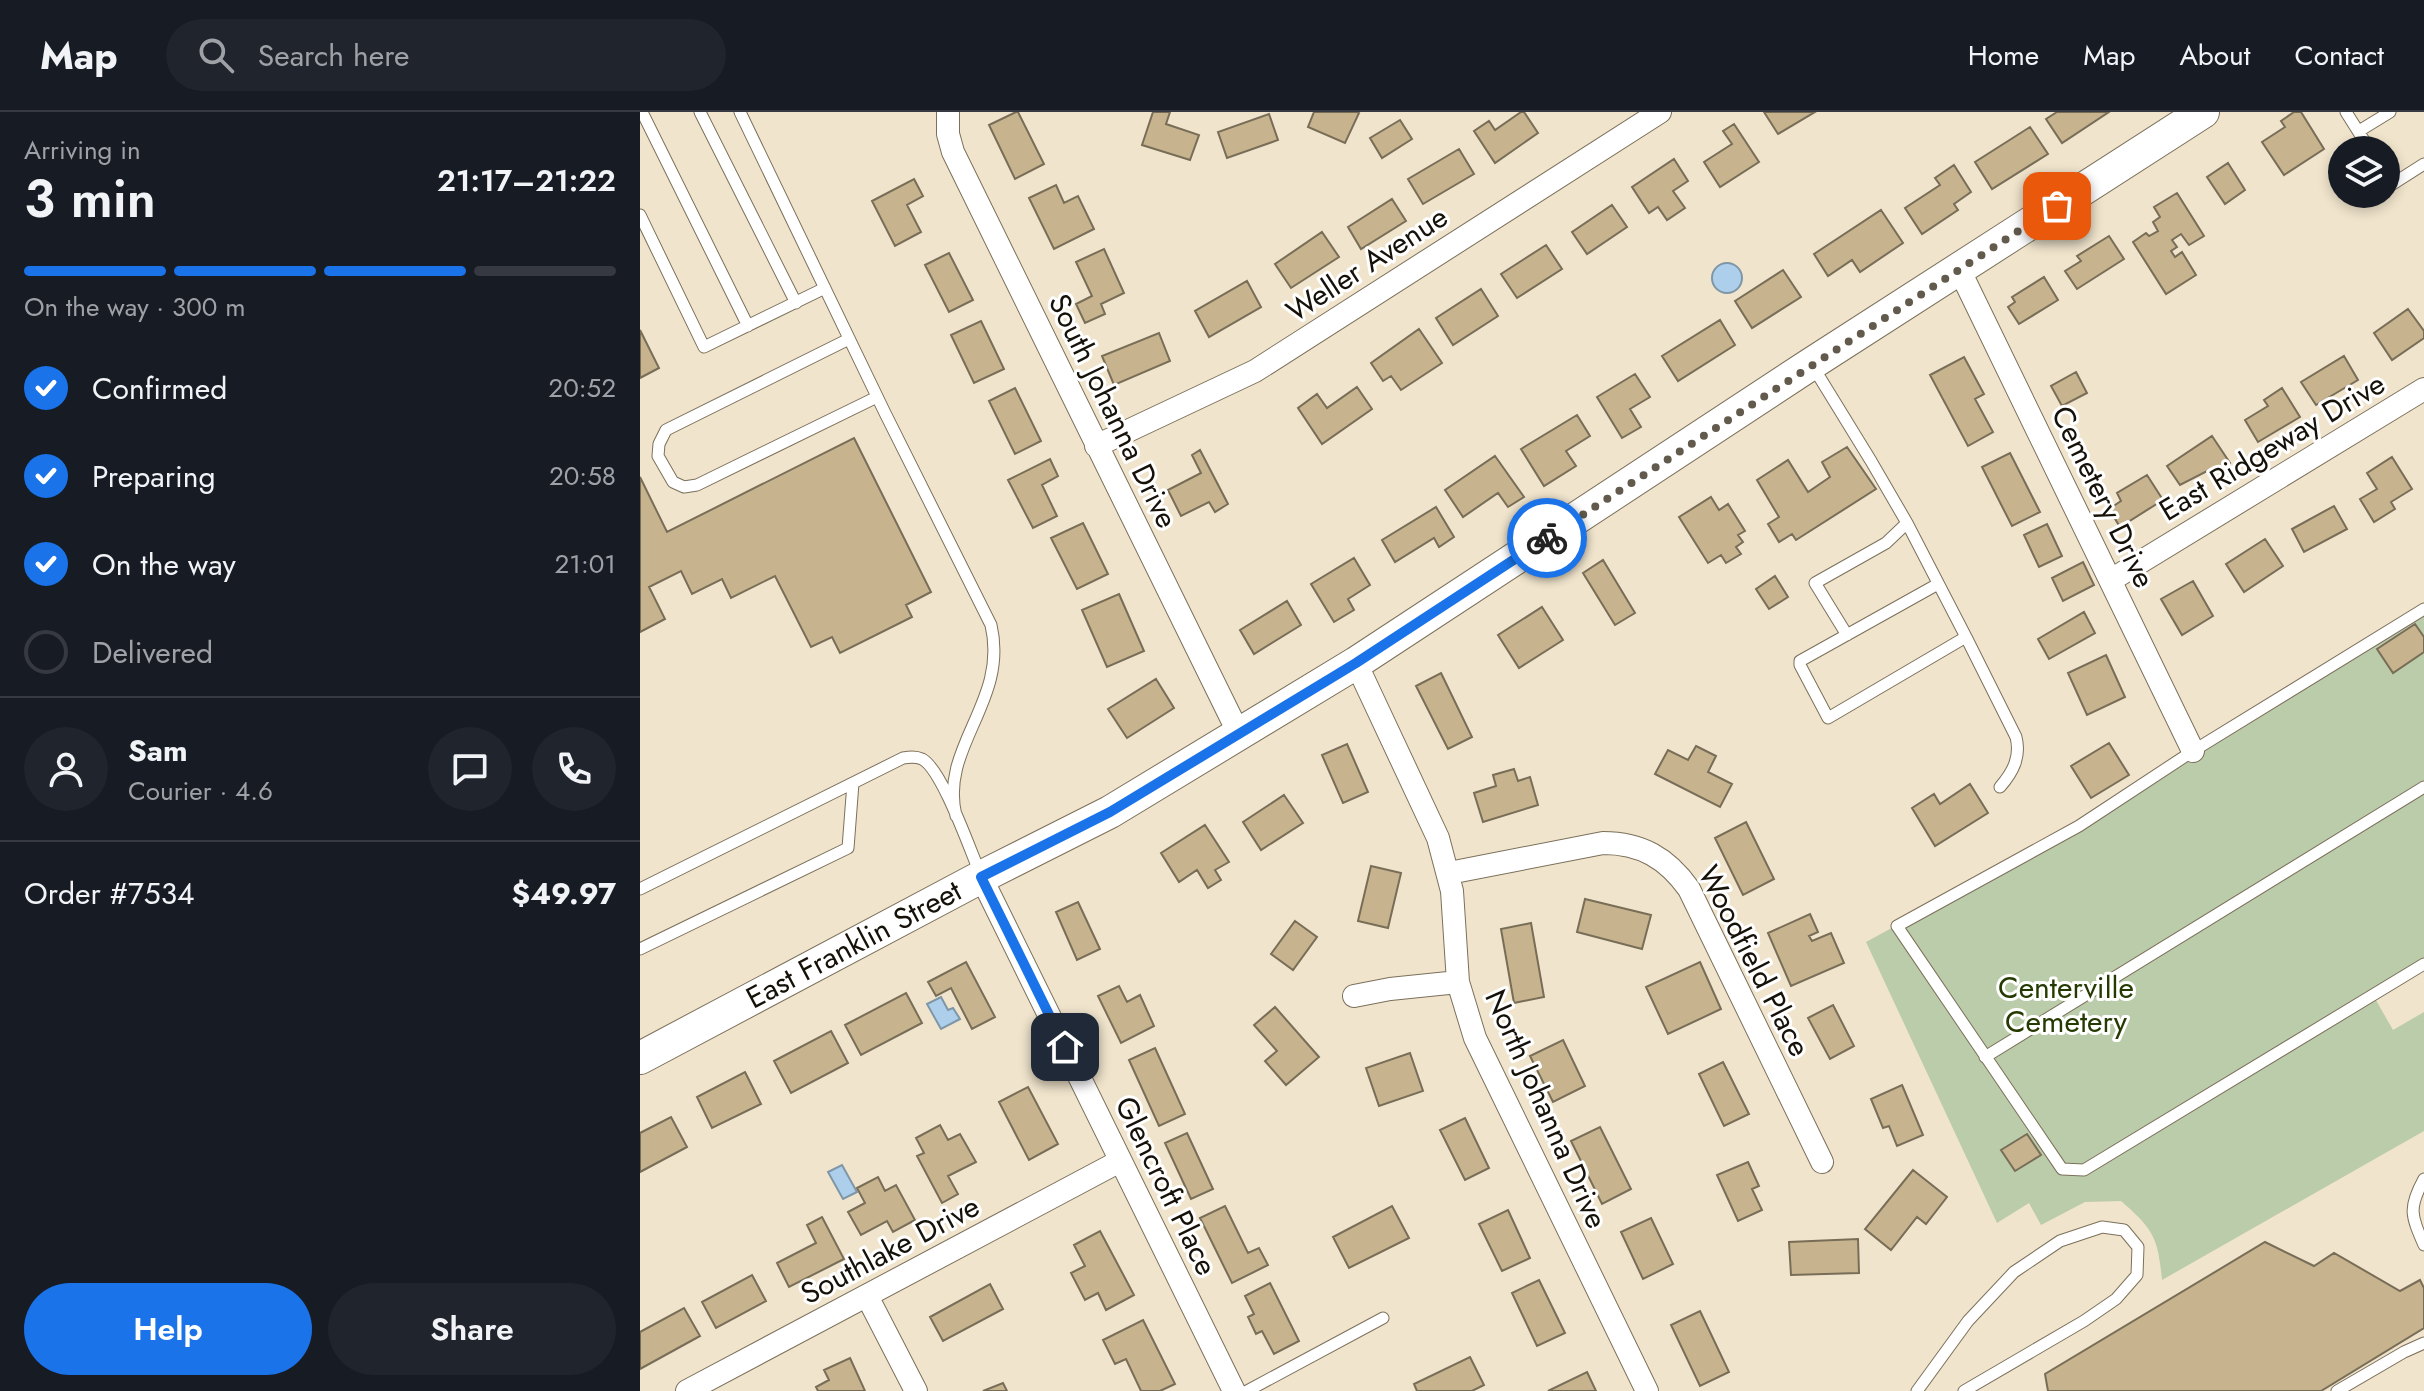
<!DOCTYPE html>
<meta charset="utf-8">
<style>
:root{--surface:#171b24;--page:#20242c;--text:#f1f3f6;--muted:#9ea1a6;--line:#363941;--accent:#1a73e8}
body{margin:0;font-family:Jost,sans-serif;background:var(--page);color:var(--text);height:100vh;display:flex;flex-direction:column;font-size:30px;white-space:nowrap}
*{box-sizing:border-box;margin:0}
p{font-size:26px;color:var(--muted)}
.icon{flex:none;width:44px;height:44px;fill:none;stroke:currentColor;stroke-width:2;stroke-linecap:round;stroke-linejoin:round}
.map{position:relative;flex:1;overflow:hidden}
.sheet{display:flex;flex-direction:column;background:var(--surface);width:640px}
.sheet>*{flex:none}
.tools{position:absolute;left:1688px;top:24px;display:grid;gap:16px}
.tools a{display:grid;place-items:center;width:72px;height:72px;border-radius:50%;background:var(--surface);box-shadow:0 4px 12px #0003;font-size:40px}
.pin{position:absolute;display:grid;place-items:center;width:68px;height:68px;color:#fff;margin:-34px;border-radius:16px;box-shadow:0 4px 12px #0006}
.courier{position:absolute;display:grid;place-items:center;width:80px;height:80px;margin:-40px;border:6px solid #1a73e8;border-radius:50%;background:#fff;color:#222;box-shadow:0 2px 10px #0007}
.overview em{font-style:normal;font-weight:600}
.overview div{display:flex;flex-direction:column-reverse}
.overview{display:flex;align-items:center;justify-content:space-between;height:136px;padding:0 24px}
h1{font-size:52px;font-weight:600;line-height:60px}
.bar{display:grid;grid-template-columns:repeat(4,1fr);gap:12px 8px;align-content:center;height:96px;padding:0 24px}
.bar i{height:10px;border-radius:6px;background:var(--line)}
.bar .current{background:var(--accent)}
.bar p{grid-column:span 4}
.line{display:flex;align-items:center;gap:20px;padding:0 24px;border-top:2px solid var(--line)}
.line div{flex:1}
.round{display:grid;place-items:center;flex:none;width:84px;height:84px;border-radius:42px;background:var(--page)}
ol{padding:0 24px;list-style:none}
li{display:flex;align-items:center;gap:24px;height:88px}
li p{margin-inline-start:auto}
li .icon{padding:8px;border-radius:50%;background:var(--accent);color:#fff;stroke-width:4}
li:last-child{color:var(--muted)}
li i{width:44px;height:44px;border:4px solid var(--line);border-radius:50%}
.primary-button{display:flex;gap:16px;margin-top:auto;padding:16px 24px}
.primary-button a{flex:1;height:92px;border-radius:48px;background:var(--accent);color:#fff;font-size:32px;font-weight:600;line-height:92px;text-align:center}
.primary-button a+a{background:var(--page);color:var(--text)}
header{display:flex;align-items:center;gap:48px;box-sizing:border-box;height:112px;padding:0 40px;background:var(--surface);border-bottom:2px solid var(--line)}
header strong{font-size:38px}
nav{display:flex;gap:44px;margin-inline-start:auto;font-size:28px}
.search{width:560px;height:72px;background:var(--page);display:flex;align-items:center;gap:20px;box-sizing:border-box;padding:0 28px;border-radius:44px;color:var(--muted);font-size:30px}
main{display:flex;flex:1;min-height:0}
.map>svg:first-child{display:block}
.green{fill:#bca}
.water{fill:#adcfeb;stroke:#7f96a7;stroke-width:2}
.building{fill:#c7b48f;stroke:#786d57;stroke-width:2}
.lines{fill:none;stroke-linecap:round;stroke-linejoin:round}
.lane-casing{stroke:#7b705b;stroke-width:13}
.street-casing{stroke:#7b705b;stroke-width:24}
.secondary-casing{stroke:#7b705b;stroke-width:34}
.lane{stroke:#fff;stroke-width:11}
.street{stroke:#fff;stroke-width:22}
.secondary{stroke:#fff;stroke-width:32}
.done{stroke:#625b4d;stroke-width:8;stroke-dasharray:0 14.4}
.route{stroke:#1a73e8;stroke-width:10}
.labels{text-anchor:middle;stroke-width:6;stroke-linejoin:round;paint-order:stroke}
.street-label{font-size:30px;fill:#151108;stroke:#fff}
.park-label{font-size:30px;fill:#253a00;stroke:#fff}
</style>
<header>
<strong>Map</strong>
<div class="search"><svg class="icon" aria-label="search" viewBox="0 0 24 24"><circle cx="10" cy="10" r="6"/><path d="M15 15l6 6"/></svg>Search here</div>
<nav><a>Home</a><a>Map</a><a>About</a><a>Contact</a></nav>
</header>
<main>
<section class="sheet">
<div class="overview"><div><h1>3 min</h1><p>Arriving in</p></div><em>21:17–21:22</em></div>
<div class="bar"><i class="current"></i><i class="current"></i><i class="current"></i><i></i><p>On the way · 300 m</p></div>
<ol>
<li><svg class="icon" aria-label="check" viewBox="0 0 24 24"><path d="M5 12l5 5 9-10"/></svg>Confirmed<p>20:52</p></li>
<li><svg class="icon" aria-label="check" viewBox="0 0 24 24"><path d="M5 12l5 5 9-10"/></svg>Preparing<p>20:58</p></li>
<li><svg class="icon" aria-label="check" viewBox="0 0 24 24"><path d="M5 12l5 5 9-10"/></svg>On the way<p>21:01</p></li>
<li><i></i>Delivered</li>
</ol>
<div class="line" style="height:144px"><a class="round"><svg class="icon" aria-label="person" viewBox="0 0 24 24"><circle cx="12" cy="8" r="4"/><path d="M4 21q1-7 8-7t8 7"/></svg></a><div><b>Sam</b><p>Courier · 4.6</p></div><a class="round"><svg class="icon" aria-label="chat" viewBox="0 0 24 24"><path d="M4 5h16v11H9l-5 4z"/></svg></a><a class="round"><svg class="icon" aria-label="phone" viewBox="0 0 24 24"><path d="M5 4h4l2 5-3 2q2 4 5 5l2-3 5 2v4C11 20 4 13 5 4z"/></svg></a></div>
<div class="line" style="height:104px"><div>Order #7534</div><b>$49.97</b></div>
<div class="primary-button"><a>Help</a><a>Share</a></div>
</section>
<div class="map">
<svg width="1784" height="1279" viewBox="0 0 1784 1279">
<rect width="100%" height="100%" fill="#f0e4cc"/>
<path class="green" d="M1784,497V852L1733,883L1753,918L1784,900V1019L1522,1168C1518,1125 1513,1117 1481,1089L1445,1090L1401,1113L1389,1091L1357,1111L1226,830L1439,714Z"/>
<path class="water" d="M1072 166a15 15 0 1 1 30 0a15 15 0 1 1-30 0Z
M301,885L308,898L313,896L320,907L301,917L287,892Z
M202,1053L217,1080L203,1087L188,1060Z"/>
<path class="building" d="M376,0H378L404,52L375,67L349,13Z
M513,0H530L526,12L559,23L550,48L502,33Z
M674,0H717L719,1L705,31L668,15Z
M881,0H884L898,21L855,51L834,19L849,9L855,18Z
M1124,0H1175L1138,22Z
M1417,0H1469L1422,31L1406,7Z
M1654,0H1661L1684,37L1644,63L1622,30L1645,15L1641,9Z
M629,2L638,28L587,46L578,20Z
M760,8L772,27L742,46L730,26Z
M1094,12L1119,50L1080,75L1064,50L1092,32L1083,19Z
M1390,15L1408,42L1352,77L1335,50Z
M819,37L834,62L783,92L768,67Z
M1034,47L1048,69L1033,79L1045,96L1027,108L1018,95L1009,101L992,75Z
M1588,51L1605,78L1585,92L1567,65Z
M1314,53L1331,80L1314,92L1318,98L1282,122L1265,96L1300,73L1295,66Z
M274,67L283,84L267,93L281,120L255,134L232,89Z
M416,73L424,91L438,84L454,117L414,137L389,86Z
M1537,81L1564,124L1549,133L1541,122L1532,128L1537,135L1531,139L1535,145L1542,140L1556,163L1526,182L1493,130L1506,121L1509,124L1518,119L1513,110L1520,105L1514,95Z
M752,87L766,109L721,137L708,115Z
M972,93L987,115L947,142L932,120Z
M1241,98L1263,131L1220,160L1212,148L1188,164L1174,142Z
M682,120L699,145L651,176L635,152Z
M1469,124L1484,147L1437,177L1425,159L1441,149L1437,144Z
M906,133L922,157L877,186L861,162Z
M464,137L484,181L461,192L465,202L445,211L436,192L452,184L436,150Z
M309,141L333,188L309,200L285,153Z
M1143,158L1161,185L1112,216L1095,189Z
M1404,165L1418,188L1379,212L1368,195L1375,190L1372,185Z
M607,169L621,195L569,225L555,199Z
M841,177L858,204L813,233L796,206Z
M1768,197L1784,219V226L1752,248L1734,221Z
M1080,208L1095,233L1038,269L1022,244Z
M341,209L364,257L334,271L311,223Z
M779,217L802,251L761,278L751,264L743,269L731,251Z
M0,218L19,256L0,266Z
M519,221L530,249L474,273L462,244Z
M1704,244L1718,268L1676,293L1661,270Z
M1324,245L1344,282L1335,287L1353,320L1328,334L1290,263Z
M1436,260L1447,281L1422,294L1411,274Z
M995,262L1010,285L990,297L1001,315L982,326L957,285Z
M717,275L732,297L682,332L658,296L677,282L687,296Z
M375,276L401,329L375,342L349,289Z
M1642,276L1660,305L1618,330L1605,308L1628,294L1624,288Z
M937,303L950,324L926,339L936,354L904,374L881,337Z
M1572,324L1590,351L1570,364L1567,359L1540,373L1527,354Z
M214,326L291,480L266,493L272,505L200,541L192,525L171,535L135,464L91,486L82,467L52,482L41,459L9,475L25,507L0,520V365L27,420Z
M1207,335L1236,377L1156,428L1152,422L1139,430L1128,412L1139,405L1117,368L1148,348L1168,380L1190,365L1182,350Z
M560,338L588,392L575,400L569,390L541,404L528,378L561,361L552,343Z
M1370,341L1400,400L1372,414L1342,355Z
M855,344L884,385L868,395L858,381L823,405L805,378Z
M1752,345L1772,377L1751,390L1755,397L1734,410L1720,387L1737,377L1727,361Z
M410,347L418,364L402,373L417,404L393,416L368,368Z
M1507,363L1523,388L1480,415L1469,397L1481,389L1477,381Z
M1071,385L1079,398L1088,392L1105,419L1098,423L1103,430L1096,435L1101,442L1086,451L1081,443L1068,451L1039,405Z
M1694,394L1707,417L1664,440L1652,417Z
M796,395L814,425L799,435L794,426L755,450L742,428Z
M443,411L468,462L437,477L411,426Z
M1407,412L1422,444L1399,455L1384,423Z
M1625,427L1643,454L1604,480L1586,452Z
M714,446L730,473L708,487L714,498L694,510L671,472Z
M963,448L995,501L975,513L943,461Z
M1443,450L1454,473L1423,489L1412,466Z
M1135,464L1148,485L1129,497L1116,477Z
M1553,469L1573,504L1542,523L1521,487Z
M479,482L504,539L467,555L442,498Z
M647,489L661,513L614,542L600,518Z
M902,495L923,528L879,556L858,523Z
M1444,500L1455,521L1409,547L1398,527Z
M1775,512L1784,525V540L1753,561L1737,537Z
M1466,543L1485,585L1447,603L1428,561Z
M801,561L832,625L808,637L776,574Z
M516,567L534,596L487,626L468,597Z
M1469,631L1489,663L1451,686L1431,654Z
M707,632L728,680L703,691L682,643Z
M1056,634L1076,644L1068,660L1092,672L1080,695L1015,662L1028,638L1048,648Z
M874,657L878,669L890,665L898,693L843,710L834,681L856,674L853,663Z
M1330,672L1348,701L1295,734L1272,696L1294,682L1300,692Z
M644,683L663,711L621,738L603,710Z
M1106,710L1134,767L1103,783L1075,726Z
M565,713L589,750L575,758L581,768L568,776L557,758L539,770L521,741Z
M731,754L761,761L748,816L718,809Z
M945,787L1011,803L1002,837L937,820Z
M438,790L460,837L437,848L416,800Z
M1170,802L1178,820L1169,824L1172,829L1191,821L1204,851L1151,874L1128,821Z
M655,809L677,825L653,858L631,842Z
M891,811L904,885L874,891L861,817Z
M326,850L355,905L332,917L311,876L296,884L288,870Z
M1060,850L1081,897L1028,922L1006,875Z
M479,874L487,890L500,883L514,914L481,931L458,884Z
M266,881L282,911L221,943L205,913Z
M1193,893L1214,934L1190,947L1168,906Z
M635,895L679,945L646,973L625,949L637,939L614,913Z
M191,919L208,951L151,981L134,949Z
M923,928L945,974L913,990L890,944Z
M515,936L545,1002L519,1014L489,948Z
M770,941L783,979L739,994L726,956Z
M1083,950L1109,1002L1084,1014L1059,962Z
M105,960L121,992L72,1016L57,985Z
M1262,973L1283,1023L1257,1034L1249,1014L1243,1016L1231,987Z
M388,975L418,1032L389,1048L359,990Z
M31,1005L47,1035L0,1060V1021Z
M825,1006L849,1056L825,1068L800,1018Z
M300,1013L308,1028L320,1022L336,1050L308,1064L318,1082L302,1091L277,1044L284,1041L276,1026Z
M960,1015L991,1077L962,1092L931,1029Z
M547,1021L573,1077L551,1087L525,1031Z
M1387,1022L1401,1043L1375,1059L1361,1038Z
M1108,1050L1119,1074L1112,1077L1122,1098L1098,1109L1077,1063Z
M1273,1058L1307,1085L1286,1112L1277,1105L1251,1138L1225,1117Z
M238,1065L245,1079L256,1073L275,1108L253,1120L247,1109L221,1123L208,1100L225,1091L217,1076Z
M585,1094L608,1141L619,1136L628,1153L592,1171L560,1106Z
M752,1094L769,1126L709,1156L693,1125Z
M868,1098L890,1146L862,1159L839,1112Z
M182,1105L204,1147L149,1175L137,1151L176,1131L167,1113Z
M1011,1106L1033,1152L1003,1167L981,1120Z
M460,1119L494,1183L466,1198L458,1181L445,1188L431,1161L445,1154L434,1133Z
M1218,1127L1219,1161L1151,1163L1149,1130Z
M1625,1130L1674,1154L1694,1141L1760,1179L1780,1168L1784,1176V1216L1681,1279H1408L1405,1262Z
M112,1163L126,1189L76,1216L62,1190Z
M899,1168L925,1221L897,1234L872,1181Z
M630,1171L659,1229L634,1242L622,1219L616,1222L608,1205L614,1202L605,1184Z
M350,1172L363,1197L303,1229L290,1205Z
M44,1196L60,1224L0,1257V1220Z
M1060,1199L1089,1260L1060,1274L1031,1213Z
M503,1208L535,1272L520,1279H501L486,1247L475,1252L463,1228Z
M830,1245L844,1273L832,1279H777L774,1272Z
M210,1246L225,1279H178L176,1275L189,1268L184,1258Z
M947,1260L956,1279H908Z
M363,1271L367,1279H343Z"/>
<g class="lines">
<defs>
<path id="lane" d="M2,0L108,214
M60,0L156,191
M100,0L245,301L351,513C369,590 299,634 316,704
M1706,0L1730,38
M1719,19L1750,0
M1746,64L1751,73L1784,52
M0,103L64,235L185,176
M209,227L26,318L19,332L18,344L33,370L44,375L57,373L237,285
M1172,253L1231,349L1267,411L1326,525L1188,606L1160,553V549L1298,472
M1784,497L1553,639L1439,714L1257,814L1422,1057L1444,1058L1784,852
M1207,523L1175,471L1246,431L1267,411
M1326,525L1376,625C1381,645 1373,660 1360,675
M0,777L263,646C269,645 275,644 282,647C302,657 330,738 340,761
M0,837L208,736L213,671
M1345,945L1784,675
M1784,1067C1768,1096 1771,1103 1784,1133
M607,1279L743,1206
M1277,1279L1328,1209L1374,1160L1420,1129L1462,1115L1484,1118L1498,1135L1497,1163L1476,1187L1444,1209L1324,1279
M1697,1279L1764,1240L1784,1231"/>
<path id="street" d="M308,0V22L313,40L598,620
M1319,157L1553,639
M456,334L615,259L1020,0
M1471,468L1784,277
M716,551L798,726L812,779L818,870L835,926L1007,1279
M809,761L963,731C1001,731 1027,746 1049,777L1182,1050
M341,765L594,1279
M714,884L750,877L818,870
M227,1184L276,1279
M47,1279L480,1049"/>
<g id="secondary">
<path id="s1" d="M0,946L341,765L470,700L716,551L1171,252L1563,0"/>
</g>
</defs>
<use href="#lane" class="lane-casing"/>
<use href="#street" class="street-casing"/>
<use href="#secondary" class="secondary-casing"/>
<use href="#lane" class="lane"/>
<use href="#street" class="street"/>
<use href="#secondary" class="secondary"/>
</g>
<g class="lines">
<path class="done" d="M907,426L1417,94"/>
<path class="route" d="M425,935L341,765L470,700L716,551L907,426"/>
</g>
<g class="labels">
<g class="street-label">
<text transform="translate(727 152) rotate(-33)" y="10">Weller Avenue</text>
<text transform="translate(473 299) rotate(64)" y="10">South Johanna Drive</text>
<text transform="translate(1632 335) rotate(-31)" y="10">East Ridgeway Drive</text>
<text transform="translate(1463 385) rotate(64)" y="10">Cemetery Drive</text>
<text dy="10" stroke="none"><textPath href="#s1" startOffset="242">East Franklin Street</textPath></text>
<text transform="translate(1114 849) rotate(63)" y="10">Woodfield Place</text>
<text transform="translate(906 997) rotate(66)" y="10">North Johanna Drive</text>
<text transform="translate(526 1074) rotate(64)" y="10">Glencroft Place</text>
<text transform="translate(250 1138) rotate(-28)" y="10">Southlake Drive</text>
</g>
<g class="park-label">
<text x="1426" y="886">Centerville<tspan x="1426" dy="34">Cemetery</tspan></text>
</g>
</g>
</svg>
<div class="tools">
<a><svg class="icon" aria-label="layers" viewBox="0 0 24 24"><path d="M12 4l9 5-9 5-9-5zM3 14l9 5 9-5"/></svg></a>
</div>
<div class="pin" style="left:1417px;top:94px;background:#ea580c"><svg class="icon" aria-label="bag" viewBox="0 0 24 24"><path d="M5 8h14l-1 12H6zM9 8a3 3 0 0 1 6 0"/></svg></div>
<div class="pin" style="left:425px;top:935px;background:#1f2937"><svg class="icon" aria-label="home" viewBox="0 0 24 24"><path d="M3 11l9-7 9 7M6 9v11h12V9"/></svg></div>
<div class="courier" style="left:907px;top:426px"><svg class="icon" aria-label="bike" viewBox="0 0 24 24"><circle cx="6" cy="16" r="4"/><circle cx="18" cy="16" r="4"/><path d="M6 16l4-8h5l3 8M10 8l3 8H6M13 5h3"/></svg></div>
</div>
</main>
